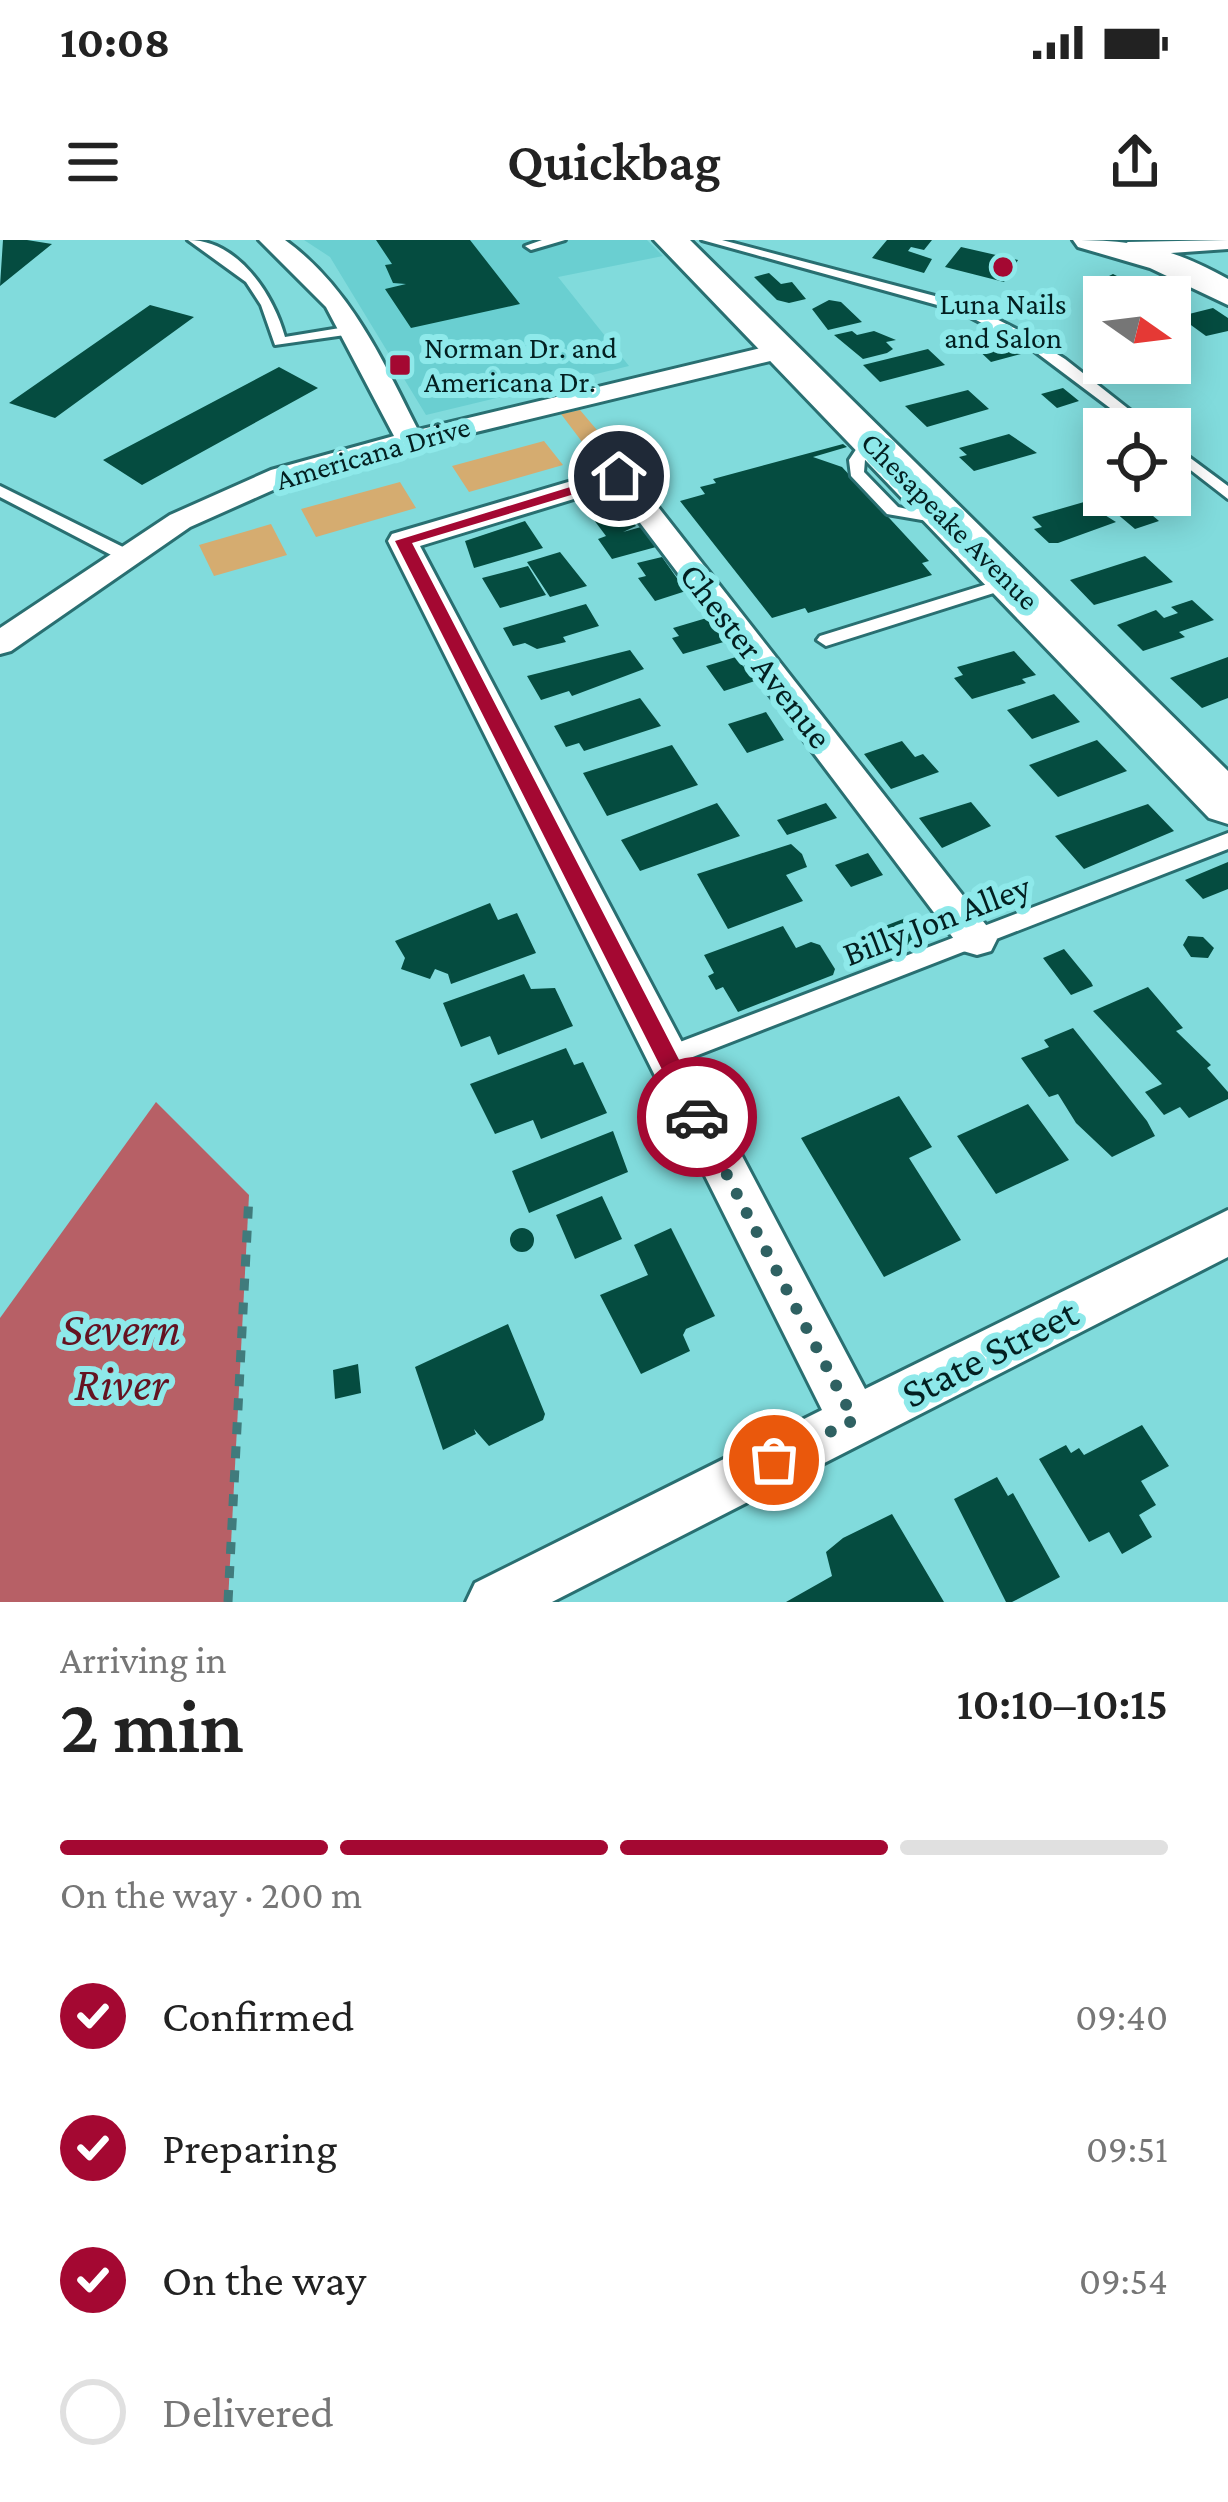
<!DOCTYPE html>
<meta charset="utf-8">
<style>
:root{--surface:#fff;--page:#f2f2f2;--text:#222;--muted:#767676;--line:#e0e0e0;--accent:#a40832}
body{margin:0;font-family:"Crimson Pro",serif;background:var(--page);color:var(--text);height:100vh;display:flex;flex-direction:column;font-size:45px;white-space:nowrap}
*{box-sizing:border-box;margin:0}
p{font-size:39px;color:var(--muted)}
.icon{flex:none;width:66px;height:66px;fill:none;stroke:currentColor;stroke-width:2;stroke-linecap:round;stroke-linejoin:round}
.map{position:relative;height:1362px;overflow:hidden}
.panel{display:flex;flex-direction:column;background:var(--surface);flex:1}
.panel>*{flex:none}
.needle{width:78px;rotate:104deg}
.tools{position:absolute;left:1083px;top:36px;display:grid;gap:24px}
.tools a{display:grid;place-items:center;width:108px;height:108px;border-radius:0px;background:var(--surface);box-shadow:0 6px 30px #0003;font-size:60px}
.pin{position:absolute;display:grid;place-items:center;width:102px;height:102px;color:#fff;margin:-51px;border:6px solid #fff;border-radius:50%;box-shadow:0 3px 12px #0007}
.courier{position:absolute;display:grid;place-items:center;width:120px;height:120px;margin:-60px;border:9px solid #a40832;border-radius:50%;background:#fff;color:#222;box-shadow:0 3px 15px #0007}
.overview em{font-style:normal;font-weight:600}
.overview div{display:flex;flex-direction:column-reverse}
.overview{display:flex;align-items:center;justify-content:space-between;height:204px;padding:0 60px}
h1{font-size:78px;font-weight:600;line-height:90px}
.bar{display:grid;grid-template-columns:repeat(4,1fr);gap:18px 12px;align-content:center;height:144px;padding:0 60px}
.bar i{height:15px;border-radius:9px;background:var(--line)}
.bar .on{background:var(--accent)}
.bar p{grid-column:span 4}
ol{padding:0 60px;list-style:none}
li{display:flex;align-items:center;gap:36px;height:132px}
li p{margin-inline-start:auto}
li .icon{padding:12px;border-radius:50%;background:var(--accent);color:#fff;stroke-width:4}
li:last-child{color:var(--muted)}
li i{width:66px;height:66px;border:6px solid var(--line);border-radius:50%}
.status{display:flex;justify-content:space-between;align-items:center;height:84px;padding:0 60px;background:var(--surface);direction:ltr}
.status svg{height:33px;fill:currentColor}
header{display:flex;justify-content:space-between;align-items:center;height:156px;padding:0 60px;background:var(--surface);font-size:54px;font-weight:600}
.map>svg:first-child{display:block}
.built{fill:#6acfd1}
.green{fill:#d5ac70}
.water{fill:#b76066}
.building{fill:#054c40}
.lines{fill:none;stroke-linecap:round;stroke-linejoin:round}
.service-casing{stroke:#296f71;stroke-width:6}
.minor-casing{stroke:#296f71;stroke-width:6}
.secondary-casing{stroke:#296f71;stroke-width:6}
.path{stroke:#407b7c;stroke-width:9;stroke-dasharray:12 12;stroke-linecap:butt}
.service{fill:#fff;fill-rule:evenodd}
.minor{fill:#fff;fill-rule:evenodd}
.secondary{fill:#fff;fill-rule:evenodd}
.route{fill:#a40832}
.done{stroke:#2f6162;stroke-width:12;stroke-dasharray:0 21.6}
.poi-dot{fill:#a40832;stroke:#8ee9ea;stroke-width:4.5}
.labels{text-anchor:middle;stroke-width:12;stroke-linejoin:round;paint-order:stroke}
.far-poi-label{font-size:30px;fill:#032021;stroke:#8ee9ea}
.far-street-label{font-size:30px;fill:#032021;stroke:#8ee9ea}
.street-label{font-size:36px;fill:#032021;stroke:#8ee9ea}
.near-street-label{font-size:42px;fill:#032021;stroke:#8ee9ea}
.near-water-label{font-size:48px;font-style:italic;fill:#641321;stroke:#8ee9ea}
</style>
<div class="status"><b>10:08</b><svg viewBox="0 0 49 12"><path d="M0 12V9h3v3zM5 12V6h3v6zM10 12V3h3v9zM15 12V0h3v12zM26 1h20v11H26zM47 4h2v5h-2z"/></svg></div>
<header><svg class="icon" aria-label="menu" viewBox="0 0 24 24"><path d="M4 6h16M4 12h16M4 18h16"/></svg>Quickbag<svg class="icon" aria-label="share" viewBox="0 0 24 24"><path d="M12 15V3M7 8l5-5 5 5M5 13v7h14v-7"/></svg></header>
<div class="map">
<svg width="1228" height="1362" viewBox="0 0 1228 1362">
<rect width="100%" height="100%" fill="#81dbdc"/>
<path class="built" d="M304,0H647L663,16L558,37L629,126L426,175L330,17Z"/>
<path class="green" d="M580,170L624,222L601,227L561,174Z
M544,201L563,225L469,252L452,226Z
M400,242L416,268L316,297L301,269Z
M271,284L287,315L214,336L199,305Z"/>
<path class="water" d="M156,862L249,955L228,1362H0V1078Z"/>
<path class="building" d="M3,0H27L52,4L0,46Z
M376,0H470L520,64L411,88L385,49L406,44L393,43L385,25L392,24Z
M887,0H932L924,10L911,7L908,11L932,19L924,33L872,18Z
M961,7L1018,20L1004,42L945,27Z
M769,33L781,44L792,42L806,59L789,63L777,60L754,37Z
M1113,34L1125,40L1162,57L1114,56L1104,52L1113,46L1101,40Z
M829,60L841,62L862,82L828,90L812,69Z
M150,65L194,77L55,178L9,163Z
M1213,68L1228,78V91L1206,96L1184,80L1190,79L1185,75Z
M852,91L857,95L874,91L896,100L886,102L893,109L887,113L863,119L834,95Z
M1004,99L1021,114L991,122L974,106Z
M928,109L945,125L880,142L863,125Z
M279,127L318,148L142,245L103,220Z
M1063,148L1079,161L1057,168L1041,154Z
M968,150L989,169L927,187L905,166Z
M1009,194L1037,213L974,231L959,217L967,215L959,208Z
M843,204L847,207L813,217L842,227L929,321L922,323L932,335L808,373L805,368L772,378L680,261L705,254L700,247L716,243L713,239Z
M1133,259L1139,264L1159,281L1135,289L1109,267Z
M1084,262L1116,282L1058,303H1049L1034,289L1042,287L1032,277Z
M620,263L636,286L623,292L641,287L656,307L612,319L598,299L606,296L588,272Z
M525,281L543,308L474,328L465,301Z
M560,312L587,346L550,357L527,322Z
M1145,316L1173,342L1094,365L1070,340Z
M662,317L686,351L655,361L638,338L646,336L637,323Z
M528,326L546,355L500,368L482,338Z
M1192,360L1214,380L1179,392L1185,397L1143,411L1117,385L1156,370L1164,378L1178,373L1171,367Z
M586,364L599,386L563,397L566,402L537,409L525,403L513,406L503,388Z
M710,377L727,401L683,414L672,398L679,396L673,388Z
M630,410L644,429L572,456L569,451L541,460L527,436Z
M1014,411L1036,435L1022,439L1026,443L972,459L954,438L963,435L957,427Z
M736,417L755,441L724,451L706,426Z
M1228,417V458L1202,468L1170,438Z
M1054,454L1080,482L1032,499L1007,470Z
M640,458L661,486L584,511L579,503L566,507L554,486Z
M766,472L784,500L747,513L728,484Z
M1097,500L1127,531L1058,557L1029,525Z
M902,501L915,517L923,514L939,532L891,549L864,514Z
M672,505L698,545L607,576L583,533Z
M971,562L991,586L942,608L919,578Z
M717,563L740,596L640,631L621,600Z
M826,563L837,578L787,595L777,580Z
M1148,564L1174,591L1084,629L1055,596Z
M791,604L802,614L807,627L786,635L803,661L728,689L697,634Z
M868,613L883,635L851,647L835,625Z
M1228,622V649L1203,659L1185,640Z
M490,663L498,680L517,673L536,713L451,744L448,734L435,729L430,739L401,729L405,718L395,701Z
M911,676L926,698L891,711L877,689Z
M783,686L796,708L811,702L820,705L835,729L833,735L738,772L723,747L716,750L708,736L714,733L704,715Z
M1188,696L1203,697L1214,708L1208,718L1191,717L1183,705Z
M1064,709L1091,742L1093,746L1071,755L1043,718Z
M524,734L531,749L555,748L573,786L498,815L490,796L461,807L443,763Z
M1148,747L1183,788L1176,791L1211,825L1207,828L1228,852V859L1189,878L1180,867L1164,875L1145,852L1162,844L1093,771Z
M1073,788L1147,881L1155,896L1112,917L1076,883L1058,854L1049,857L1021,818L1049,807L1044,800Z
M566,808L574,825L583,822L607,873L541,899L533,880L495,894L470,844Z
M899,856L932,907L909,918L961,1000L884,1037L801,898Z
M1028,864L1069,920L996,954L957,896Z
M613,891L628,932L529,973L512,931Z
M602,956L622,999L575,1019L556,975Z
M671,988L715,1076L686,1089L683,1095L690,1111L641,1134L600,1055L648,1035L634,1005Z
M510 1000a12 12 0 1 1 24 0a12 12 0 1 1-24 0Z
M508,1084L545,1174L543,1180L489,1206L474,1189L476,1194L443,1210L415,1127Z
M358,1124L361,1153L335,1159L333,1130Z
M1142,1185L1169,1226L1141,1241L1156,1265L1139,1275L1152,1297L1122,1314L1109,1292L1089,1302L1039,1219L1066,1205L1071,1213L1079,1208L1084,1215Z
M997,1237L1008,1256L1013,1253L1060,1337L1012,1362H1006L954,1259Z
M892,1274L944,1362H786L832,1336L826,1312L843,1298Z"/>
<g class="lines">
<defs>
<path id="service" d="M188,0C238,0 273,54 285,97L352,86L359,90L352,94L275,105L261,65L246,42Z
M542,0H565L531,10L525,6Z
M702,0H722L969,65L1020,91L1065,119L1154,189H1138L1033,110L959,71Z
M865,196L877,199L865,220L864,232L898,267L951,279V285L887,274L851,236L849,220Z
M1170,203L1228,246V259L1170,214Z
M0,246L131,311L133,315L131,319H119L0,257Z
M1010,337L1016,338V346L826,406L817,400L820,396Z
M1228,593V609L667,827L659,824L656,817L659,810Z"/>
<path id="minor" d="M259,0H285C350,47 383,121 418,190L782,103L795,111L791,116L418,206L291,242L190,287L11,411L0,414V388L170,275L271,230L394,196L326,67Z
M1228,0V9L1128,16L1116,9L1128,2Z
M619,227L629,230L997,699L991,711L977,715L963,711L613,247L420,306L865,1149L1228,970V1017L552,1362H466L475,1343L822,1170L388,301L392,294Z"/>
<path id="secondary" d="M654,0H690L1228,531V584L1209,578Z
M1073,0C1136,0 1172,8 1228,39V65L1150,28L1078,7Z"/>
</defs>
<use href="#service" class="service-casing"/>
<use href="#minor" class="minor-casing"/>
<use href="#secondary" class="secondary-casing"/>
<path class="path" d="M228,1362L249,955"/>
<use href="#service" class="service"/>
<use href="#minor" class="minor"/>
<use href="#secondary" class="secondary"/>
</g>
<path class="route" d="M619,232L624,239L412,303L705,870L708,877L697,887L690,885L395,301Z"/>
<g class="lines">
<path class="done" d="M697,877L854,1180L774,1220"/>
</g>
<g class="poi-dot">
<circle cx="1003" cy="27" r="12"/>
<rect x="388" y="113" width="24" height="24" rx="6"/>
</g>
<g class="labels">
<g class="far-poi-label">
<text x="1003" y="74">Luna Nails<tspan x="1003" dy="34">and Salon</tspan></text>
<text x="424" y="118" text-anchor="start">Norman Dr. and<tspan x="424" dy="34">Americana Dr.</tspan></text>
</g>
<g class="far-street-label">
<text transform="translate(373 213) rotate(-16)" y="10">Americana Drive</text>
<text transform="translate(950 281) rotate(45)" y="10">Chesapeake Avenue</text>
</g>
<g class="street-label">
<text transform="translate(757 415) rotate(52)" y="13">Chester Avenue</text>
<text transform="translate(936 679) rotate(-21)" y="13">Billy Jon Alley</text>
</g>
<g class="near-street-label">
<text transform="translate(989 1112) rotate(-27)" y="15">State Street</text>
</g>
<g class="near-water-label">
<text x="121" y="1105">Severn<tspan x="121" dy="55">River</tspan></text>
</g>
</g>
</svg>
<div class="tools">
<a><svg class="needle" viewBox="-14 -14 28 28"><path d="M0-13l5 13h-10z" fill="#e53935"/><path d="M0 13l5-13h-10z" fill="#767676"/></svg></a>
<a><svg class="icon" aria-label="locate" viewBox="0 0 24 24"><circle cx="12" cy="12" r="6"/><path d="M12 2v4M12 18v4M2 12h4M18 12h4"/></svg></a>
</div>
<div class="pin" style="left:774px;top:1220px;background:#ea580c"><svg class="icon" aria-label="bag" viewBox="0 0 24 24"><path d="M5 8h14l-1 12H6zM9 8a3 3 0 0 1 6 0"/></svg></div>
<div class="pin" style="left:619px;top:236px;background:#1f2937"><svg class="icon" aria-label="home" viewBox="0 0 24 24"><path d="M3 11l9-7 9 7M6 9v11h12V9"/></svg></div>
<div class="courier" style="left:697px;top:877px"><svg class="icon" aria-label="car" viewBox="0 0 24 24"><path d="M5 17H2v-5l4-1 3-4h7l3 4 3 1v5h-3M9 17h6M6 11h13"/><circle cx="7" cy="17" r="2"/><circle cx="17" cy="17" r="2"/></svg></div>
</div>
<section class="panel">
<div class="overview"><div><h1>2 min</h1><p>Arriving in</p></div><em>10:10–10:15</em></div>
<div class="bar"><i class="on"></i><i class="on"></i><i class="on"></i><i></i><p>On the way · 200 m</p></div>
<ol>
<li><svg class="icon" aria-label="check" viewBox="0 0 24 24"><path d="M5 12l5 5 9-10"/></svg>Confirmed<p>09:40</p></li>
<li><svg class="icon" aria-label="check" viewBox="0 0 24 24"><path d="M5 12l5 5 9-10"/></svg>Preparing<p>09:51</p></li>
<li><svg class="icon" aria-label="check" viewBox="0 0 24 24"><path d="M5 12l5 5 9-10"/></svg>On the way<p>09:54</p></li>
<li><i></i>Delivered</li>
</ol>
</section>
